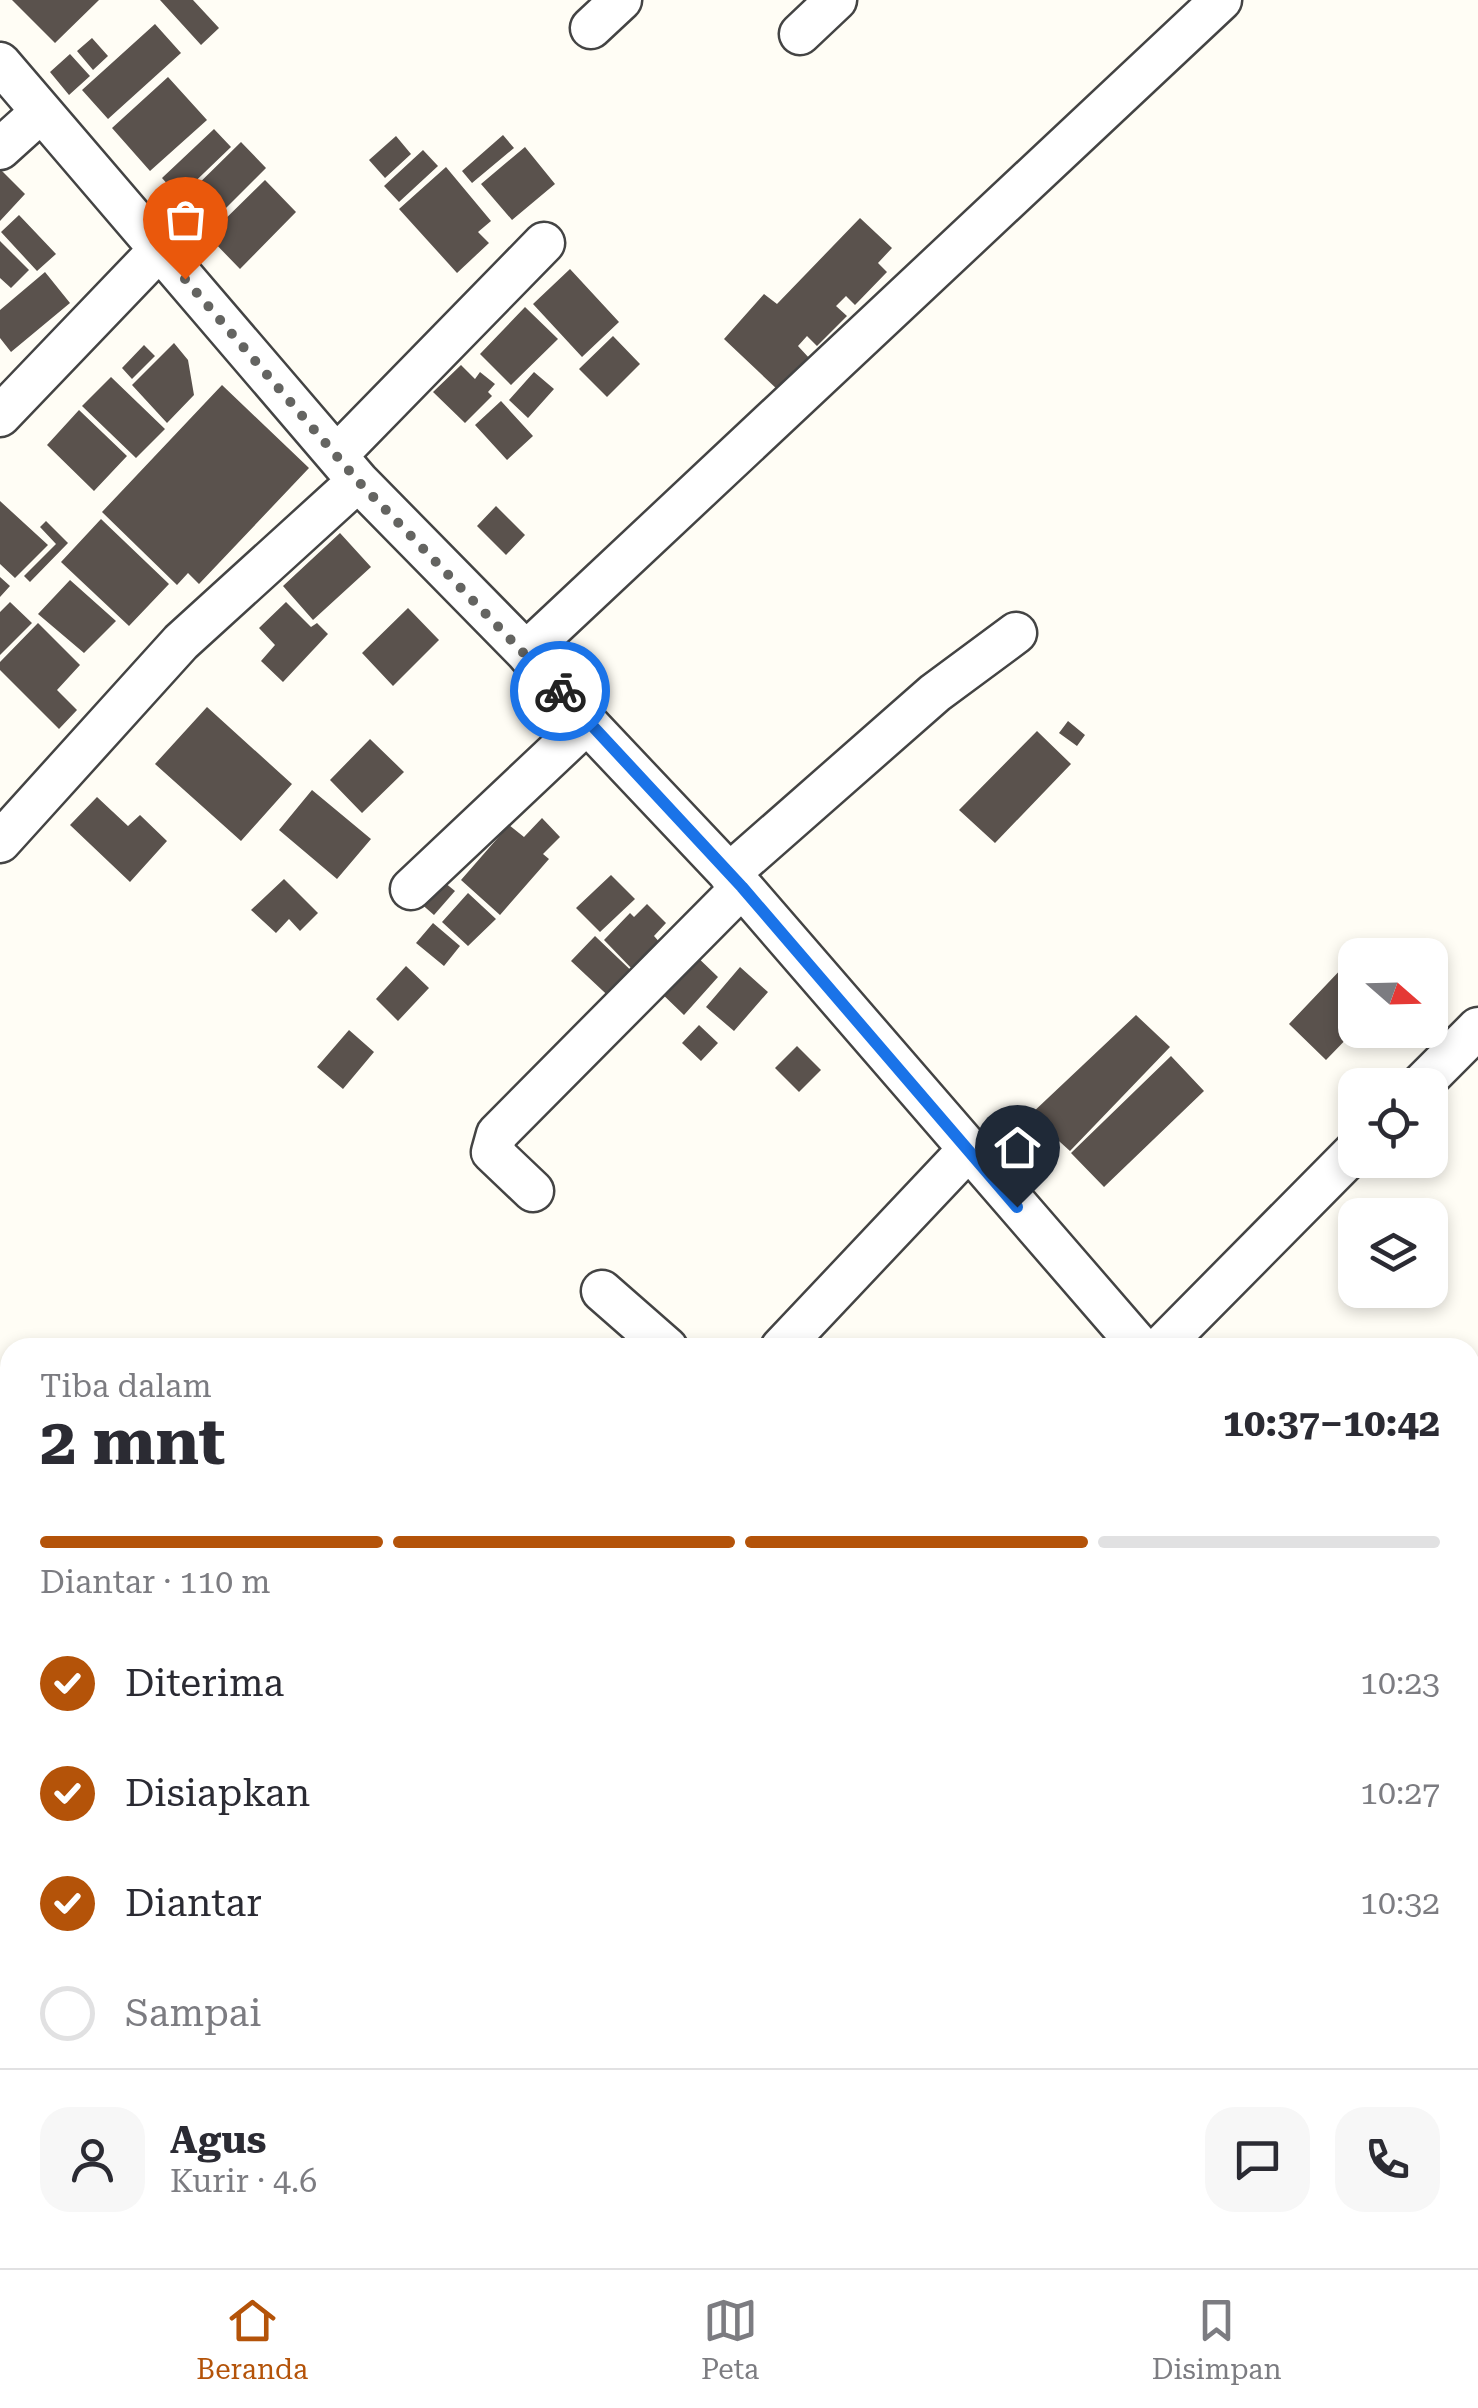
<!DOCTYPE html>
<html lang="id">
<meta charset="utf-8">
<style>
:root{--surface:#fff;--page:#f7f7f7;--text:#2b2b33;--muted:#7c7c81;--line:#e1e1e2;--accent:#b45309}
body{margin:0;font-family:"Roboto Serif",serif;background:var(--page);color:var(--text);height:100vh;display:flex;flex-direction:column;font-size:38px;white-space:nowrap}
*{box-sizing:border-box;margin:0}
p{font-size:32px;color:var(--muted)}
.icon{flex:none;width:55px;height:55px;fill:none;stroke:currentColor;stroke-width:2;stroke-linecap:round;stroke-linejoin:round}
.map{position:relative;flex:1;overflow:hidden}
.panel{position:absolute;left:0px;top:1338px;width:1480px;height:932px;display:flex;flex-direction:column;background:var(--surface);border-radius:30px 30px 0 0;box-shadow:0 5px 15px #0003}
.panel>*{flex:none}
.needle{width:65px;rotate:110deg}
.controls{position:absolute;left:1338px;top:938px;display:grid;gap:20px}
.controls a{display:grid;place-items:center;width:110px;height:110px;border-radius:20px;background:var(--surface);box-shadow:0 5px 15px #0003;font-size:50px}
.pin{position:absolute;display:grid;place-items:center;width:85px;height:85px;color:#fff;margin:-102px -42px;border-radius:50% 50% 50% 0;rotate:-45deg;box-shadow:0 0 10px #0007}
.pin .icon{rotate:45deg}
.courier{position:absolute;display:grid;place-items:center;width:100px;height:100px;margin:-50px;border:8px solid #1a73e8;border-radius:50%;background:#fff;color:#222;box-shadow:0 2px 12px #0007}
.overview em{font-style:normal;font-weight:700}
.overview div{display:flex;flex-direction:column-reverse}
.overview{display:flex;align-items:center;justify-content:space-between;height:170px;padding:0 40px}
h1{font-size:65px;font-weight:700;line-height:75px}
.bar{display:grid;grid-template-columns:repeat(4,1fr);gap:15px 10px;align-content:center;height:120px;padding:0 40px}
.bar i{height:12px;border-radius:8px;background:var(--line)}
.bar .current{background:var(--accent)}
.bar p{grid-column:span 4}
.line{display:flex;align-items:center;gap:25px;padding:0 40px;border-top:2px solid var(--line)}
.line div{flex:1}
.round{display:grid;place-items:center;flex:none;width:105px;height:105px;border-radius:30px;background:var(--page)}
ol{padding:0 40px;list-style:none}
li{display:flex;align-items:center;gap:30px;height:110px}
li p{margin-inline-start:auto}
li .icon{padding:10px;border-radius:50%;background:var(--accent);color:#fff;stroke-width:4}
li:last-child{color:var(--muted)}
li i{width:55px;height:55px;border:5px solid var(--line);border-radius:50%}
.dock{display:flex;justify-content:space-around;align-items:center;height:140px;border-top:2px solid var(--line);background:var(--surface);font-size:28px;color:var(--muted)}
.dock a{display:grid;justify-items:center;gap:5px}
.dock .current{color:var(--accent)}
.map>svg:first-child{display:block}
.building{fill:#5a524d}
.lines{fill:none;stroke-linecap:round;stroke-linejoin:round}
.minor-casing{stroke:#444;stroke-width:45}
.minor{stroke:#fff;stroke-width:40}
.done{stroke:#646461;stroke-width:10;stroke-dasharray:0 18}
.route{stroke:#1a73e8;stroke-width:12}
</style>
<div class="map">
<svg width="1478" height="2268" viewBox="0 0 1478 2268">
<rect width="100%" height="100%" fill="#fffdf5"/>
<path class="building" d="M12,0H99L55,43Z
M160,0H193L219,28L201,45Z
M155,24L181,53L108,119L82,90Z
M92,38L108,56L93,70L77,51Z
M70,54L90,76L69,95L50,72Z
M168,77L207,120L150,171L112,128Z
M214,129L231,147L179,197L162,178Z
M503,135L514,148L472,183L462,171Z
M396,136L411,154L385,178L369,160Z
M241,142L266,168L204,230L178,204Z
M525,147L555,184L512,220L481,184Z
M423,150L438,166L399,202L384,186Z
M446,167L491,221L478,232L489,243L457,273L399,209Z
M0,169L25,194L0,221Z
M265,180L296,212L240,269L208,236Z
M19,215L56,254L37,271L1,232Z
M860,218L892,248L878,263L887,272L855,305L846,296L836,306L847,316L817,346L807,336L798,346L810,359L779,391L724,339L764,294L777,304Z
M0,241L29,270L11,288L0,278Z
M570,269L619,322L582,357L533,304Z
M45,272L70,303L11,352L0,338V310Z
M525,307L558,339L511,385L480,354Z
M613,336L640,364L607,397L579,369Z
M174,343L188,360L194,395L167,423L132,385Z
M144,345L155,356L132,379L122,368Z
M461,365L475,379L480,372L495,384L488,392L492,396L465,423L433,392Z
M534,372L554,389L528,418L509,400Z
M111,377L165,429L136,458L82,406Z
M222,385L309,468L199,584L188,573L177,585L102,512Z
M501,401L533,436L507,460L475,425Z
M79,410L127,456L94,491L47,445Z
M0,501L48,545L15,578L0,564Z
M496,506L525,535L506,555L477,526Z
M101,519L169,584L129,626L61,562Z
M46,521L68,543L30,582L24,576L56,544L40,527Z
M340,533L371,567L313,620L283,586Z
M0,577L10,586L0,597Z
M70,580L116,621L84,653L38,614Z
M10,602L32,623L0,655V612Z
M286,602L311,627L317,623L328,634L283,682L261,661L275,645L259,628Z
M408,608L439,640L393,686L362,653Z
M38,623L80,665L57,690L77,710L59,729L0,670V662Z
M207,707L292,784L241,841L155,764Z
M1068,721L1085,735L1077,746L1059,733Z
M1037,731L1071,764L995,843L959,810Z
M370,739L404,772L362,813L330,780Z
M312,790L371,839L337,879L279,830Z
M97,797L128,826L140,815L167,841L130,882L70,825Z
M542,818L560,837L543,854L549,859L500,915L461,880L509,825L524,837Z
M611,875L635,899L600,932L576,908Z
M439,878L455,891L434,915L419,902Z
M284,879L318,913L300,931L289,919L276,933L251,910Z
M468,893L496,919L468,946L442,922Z
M647,904L666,923L654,936L662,945L635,972L604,940L630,913L634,917Z
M433,923L460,946L444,966L416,943Z
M595,936L641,980L618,1005L571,961Z
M691,951L718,977L684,1015L657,989Z
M1346,964L1355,973V1030L1326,1060L1289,1024Z
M406,966L429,988L398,1021L376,999Z
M740,967L768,992L734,1031L706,1007Z
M1136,1015L1170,1047L1070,1151L1030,1115Z
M699,1025L718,1043L701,1061L682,1043Z
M349,1030L374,1052L343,1089L317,1067Z
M797,1046L821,1070L799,1092L775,1068Z
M1171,1056L1204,1091L1104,1187L1071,1153Z
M1478,1522V1552L1470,1561V1530Z
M1478,1559V1583L1470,1576V1567Z
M1470,1583L1478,1590V1624L1470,1633Z
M1470,1803L1478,1810V1834L1470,1843Z
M1475,1943L1478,1946V2044L1470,2038V1948Z
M1478,2177V2208L1471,2202L1477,2194L1470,2188Z
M312,2260H388L397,2268H305Z
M407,2260H429L439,2268H400Z
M515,2260H576L570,2268H525Z
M619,2260H675L685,2268H613Z
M685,2260H736L730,2268H695Z
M972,2260H1071L1065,2268H982Z"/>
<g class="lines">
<defs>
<path id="minor" d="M591,28L621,0
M800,34L836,0
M0,63L358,481L526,652L587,723L742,887L1141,1348
M0,149L41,112
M0,416L159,250
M337,455L544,243
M526,652L1221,0
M0,842L181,642L358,481
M729,874L935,693L1016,633
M411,889L587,723
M1421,1085L1478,1028
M533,1191L492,1152L497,1134L742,887
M602,1291L667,1348
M781,1348L967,1151
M1160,1348L1355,1151
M1470,1494L1478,1487
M1470,1697L1478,1704
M0,2042L10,2052
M0,2247L10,2236
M453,2268L460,2260
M805,2268L811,2260"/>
</defs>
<use href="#minor" class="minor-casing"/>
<use href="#minor" class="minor"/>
</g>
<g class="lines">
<path class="done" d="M185,279L358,481L560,691"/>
<path class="route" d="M560,691L742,887L1017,1207"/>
</g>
</svg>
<div class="controls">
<a><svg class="needle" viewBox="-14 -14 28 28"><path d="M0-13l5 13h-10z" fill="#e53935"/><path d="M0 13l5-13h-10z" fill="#7c7c81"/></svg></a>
<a><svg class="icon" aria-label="locate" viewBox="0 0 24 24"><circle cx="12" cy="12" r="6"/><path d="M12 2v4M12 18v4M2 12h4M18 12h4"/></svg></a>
<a><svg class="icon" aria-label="layers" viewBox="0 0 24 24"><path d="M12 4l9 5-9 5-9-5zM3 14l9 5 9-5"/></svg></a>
</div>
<div class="pin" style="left:185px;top:279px;background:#ea580c"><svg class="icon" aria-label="bag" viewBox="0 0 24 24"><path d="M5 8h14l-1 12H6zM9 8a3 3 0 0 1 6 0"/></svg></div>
<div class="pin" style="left:1017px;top:1207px;background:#1f2937"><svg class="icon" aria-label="home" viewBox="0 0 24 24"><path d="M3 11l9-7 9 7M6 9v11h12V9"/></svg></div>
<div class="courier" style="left:560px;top:691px"><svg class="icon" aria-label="bike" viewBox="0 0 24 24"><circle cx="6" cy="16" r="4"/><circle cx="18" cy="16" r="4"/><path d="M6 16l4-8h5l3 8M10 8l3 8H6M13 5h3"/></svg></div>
<section class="panel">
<div class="overview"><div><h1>2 mnt</h1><p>Tiba dalam</p></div><em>10:37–10:42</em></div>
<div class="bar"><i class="current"></i><i class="current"></i><i class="current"></i><i></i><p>Diantar · 110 m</p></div>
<ol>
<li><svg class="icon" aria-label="check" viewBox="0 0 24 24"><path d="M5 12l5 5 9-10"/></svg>Diterima<p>10:23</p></li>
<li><svg class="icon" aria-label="check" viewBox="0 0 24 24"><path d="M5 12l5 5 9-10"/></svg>Disiapkan<p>10:27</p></li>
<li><svg class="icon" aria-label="check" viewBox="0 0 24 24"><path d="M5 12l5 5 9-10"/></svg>Diantar<p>10:32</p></li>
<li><i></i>Sampai</li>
</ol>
<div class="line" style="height:180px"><a class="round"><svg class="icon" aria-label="person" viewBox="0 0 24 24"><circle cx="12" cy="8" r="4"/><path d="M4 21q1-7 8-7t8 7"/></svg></a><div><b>Agus</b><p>Kurir · 4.6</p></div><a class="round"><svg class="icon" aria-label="chat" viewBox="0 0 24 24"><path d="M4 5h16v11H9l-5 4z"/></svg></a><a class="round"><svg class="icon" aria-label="phone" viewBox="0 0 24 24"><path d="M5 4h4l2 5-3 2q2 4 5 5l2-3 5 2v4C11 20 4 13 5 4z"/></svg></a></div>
</section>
</div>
<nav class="dock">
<a class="current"><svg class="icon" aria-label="home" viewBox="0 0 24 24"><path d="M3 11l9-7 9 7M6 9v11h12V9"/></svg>Beranda</a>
<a><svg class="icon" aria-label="map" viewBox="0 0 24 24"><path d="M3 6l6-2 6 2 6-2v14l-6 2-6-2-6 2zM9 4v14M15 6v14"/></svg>Peta</a>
<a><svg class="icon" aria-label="saved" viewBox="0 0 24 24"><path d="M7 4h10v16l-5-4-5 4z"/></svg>Disimpan</a>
</nav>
